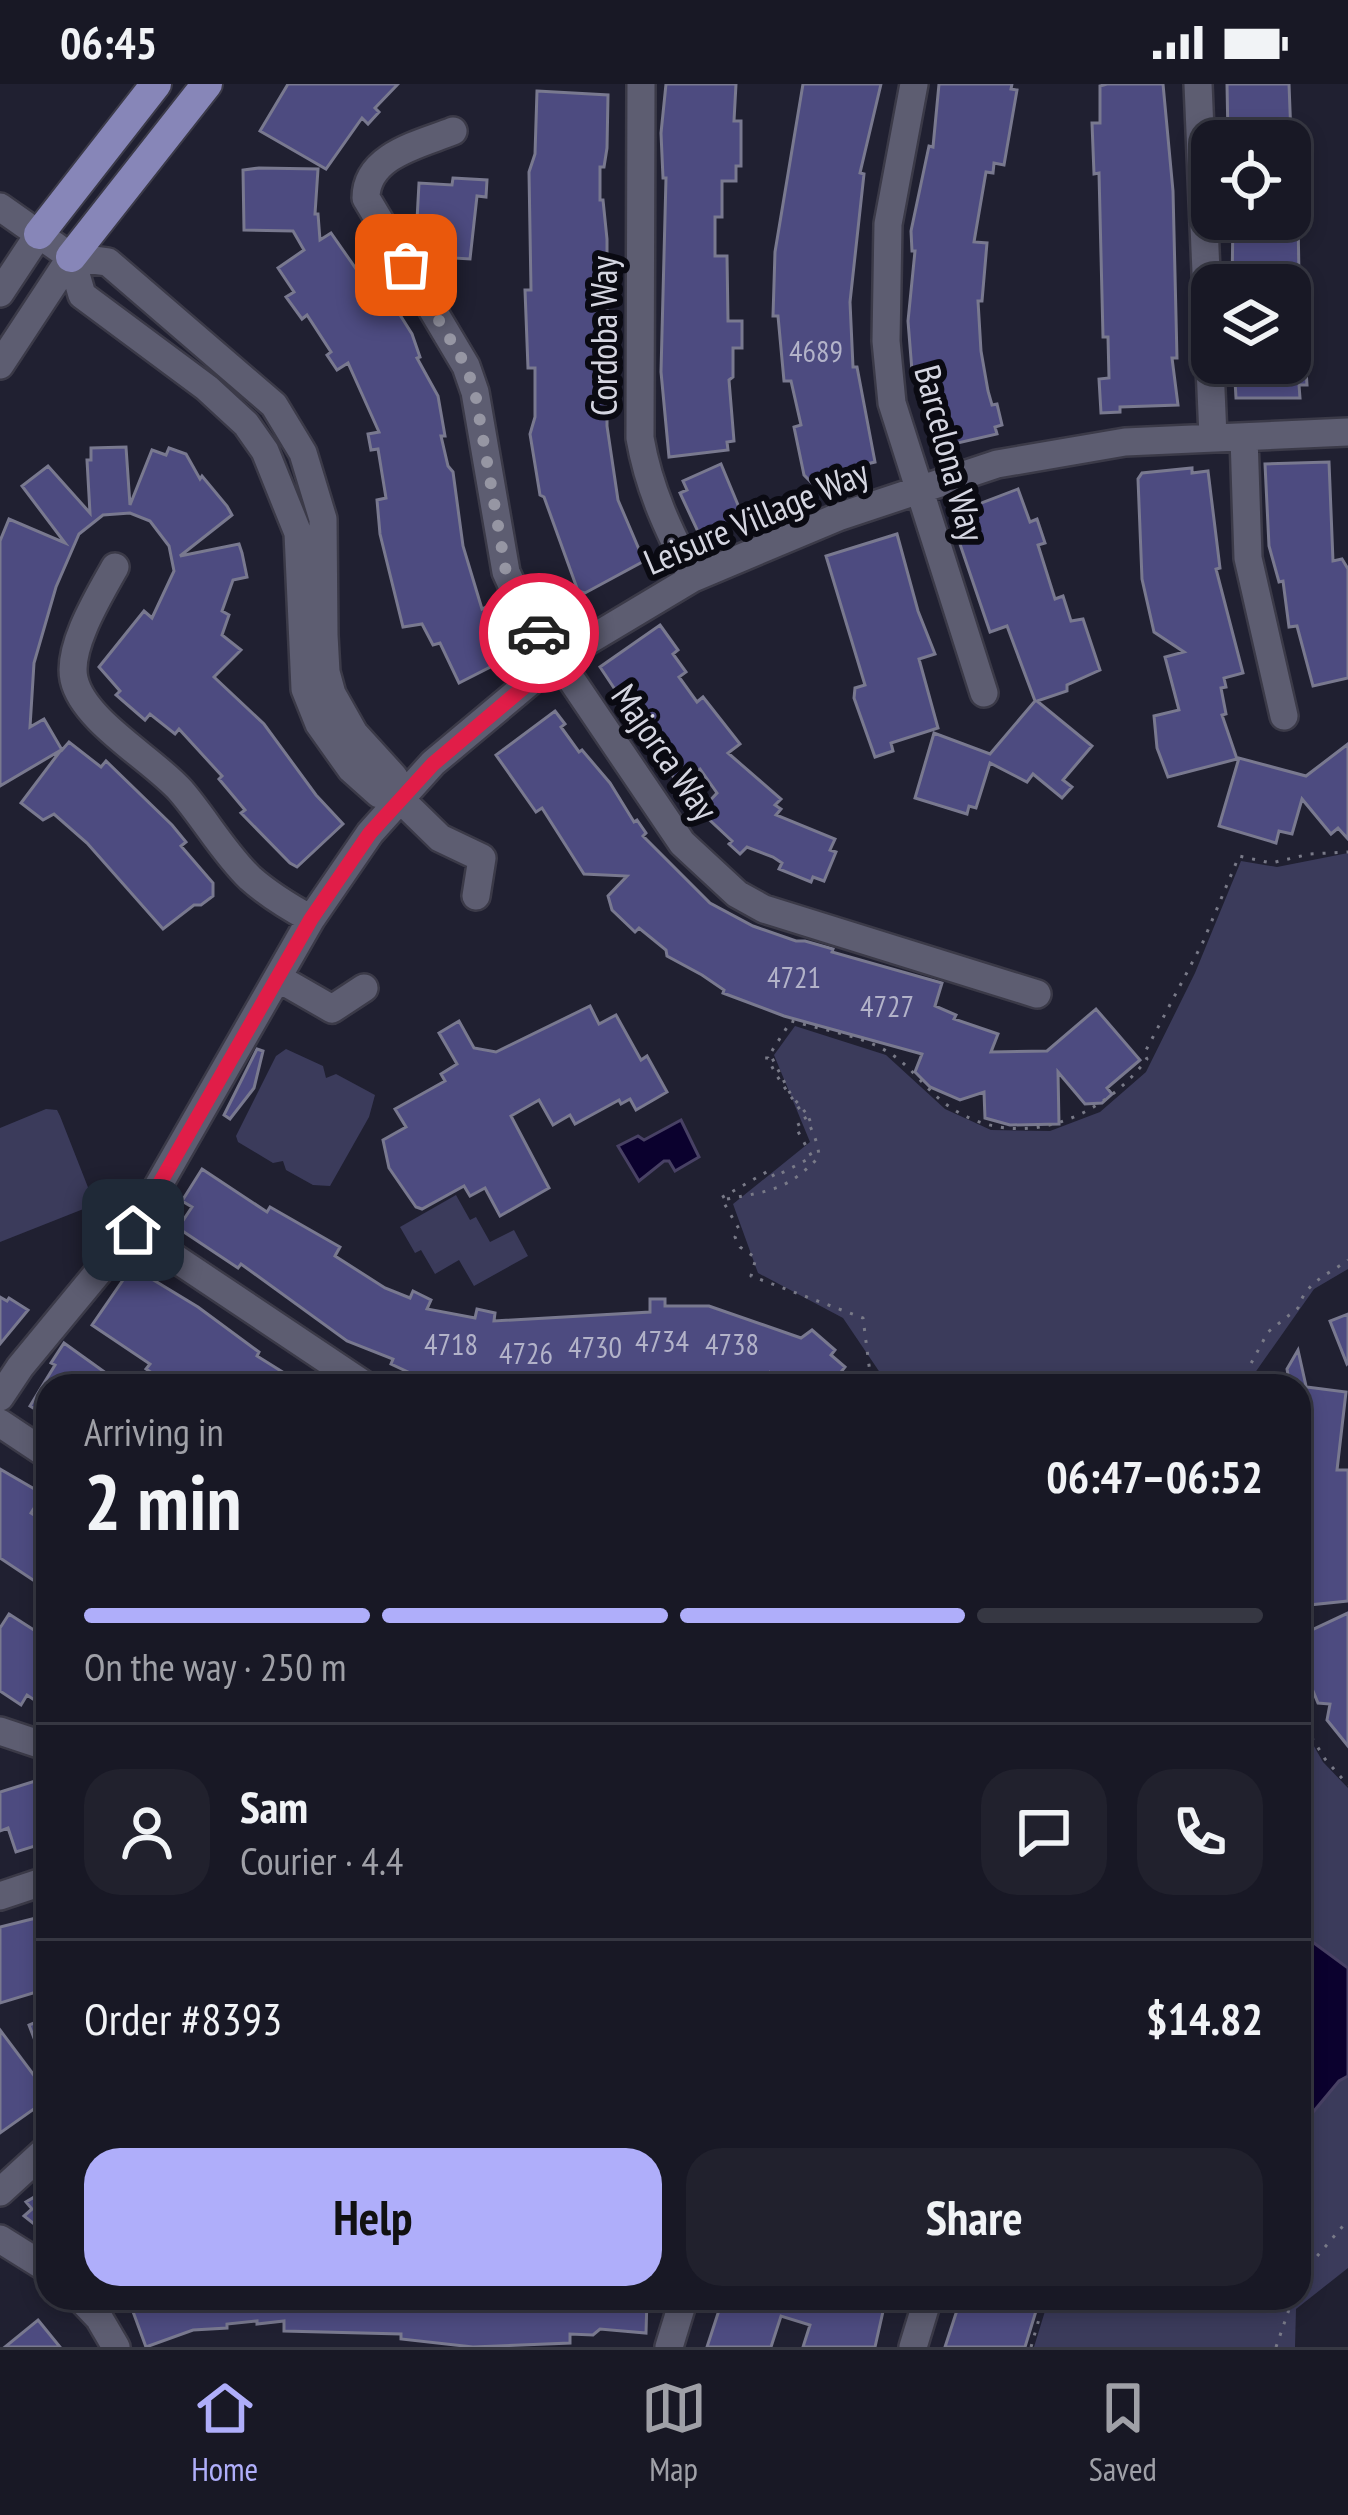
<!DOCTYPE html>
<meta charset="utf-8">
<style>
:root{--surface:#181825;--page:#21212d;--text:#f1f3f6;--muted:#9fa0a7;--line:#363742;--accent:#afaefa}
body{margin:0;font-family:"PT Sans Narrow",sans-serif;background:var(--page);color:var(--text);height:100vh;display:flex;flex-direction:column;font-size:45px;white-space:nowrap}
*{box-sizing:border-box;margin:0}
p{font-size:39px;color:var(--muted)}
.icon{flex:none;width:66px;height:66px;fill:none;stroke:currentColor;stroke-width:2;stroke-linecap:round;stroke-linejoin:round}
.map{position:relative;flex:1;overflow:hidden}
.sheet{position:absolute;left:36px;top:1290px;width:1275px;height:936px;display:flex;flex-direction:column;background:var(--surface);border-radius:36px;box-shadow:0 6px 18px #0003,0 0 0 3px var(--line)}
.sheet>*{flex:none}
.buttons{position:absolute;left:1191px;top:36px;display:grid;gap:24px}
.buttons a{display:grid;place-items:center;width:120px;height:120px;border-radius:24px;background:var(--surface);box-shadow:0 6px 18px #0003,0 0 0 3px var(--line);font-size:60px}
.pin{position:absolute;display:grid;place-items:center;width:102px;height:102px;color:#fff;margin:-51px;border-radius:24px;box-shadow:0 6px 18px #0006}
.courier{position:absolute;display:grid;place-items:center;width:120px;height:120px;margin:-60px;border:9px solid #e11d48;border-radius:50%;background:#fff;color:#222;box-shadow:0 3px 15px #0007}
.summary em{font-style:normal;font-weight:700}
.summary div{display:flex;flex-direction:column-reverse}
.summary{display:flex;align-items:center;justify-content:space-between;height:204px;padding:0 48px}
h1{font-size:78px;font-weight:700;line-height:90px}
.bar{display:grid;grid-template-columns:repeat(4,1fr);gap:18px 12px;align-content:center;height:144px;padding:0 48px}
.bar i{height:15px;border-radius:9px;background:var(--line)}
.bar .on{background:var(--accent)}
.bar p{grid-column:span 4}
.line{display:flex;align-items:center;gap:30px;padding:0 48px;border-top:3px solid var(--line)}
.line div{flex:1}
.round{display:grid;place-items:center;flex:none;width:126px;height:126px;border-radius:36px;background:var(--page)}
.primary-button{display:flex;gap:24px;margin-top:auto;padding:24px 48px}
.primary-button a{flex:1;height:138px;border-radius:36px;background:var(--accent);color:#111;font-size:48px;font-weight:700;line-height:138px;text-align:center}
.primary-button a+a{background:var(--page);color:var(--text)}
.status{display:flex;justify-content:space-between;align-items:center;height:84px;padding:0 60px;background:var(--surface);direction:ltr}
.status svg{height:33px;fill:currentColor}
.menu{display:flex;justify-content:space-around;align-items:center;height:168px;border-top:3px solid var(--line);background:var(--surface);font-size:33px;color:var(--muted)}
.menu a{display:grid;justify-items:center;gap:6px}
.menu .on{color:var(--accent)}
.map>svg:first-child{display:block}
.green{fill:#3b3b5b}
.water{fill:#0b012e;stroke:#484164;stroke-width:3}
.building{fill:#4d4b80;stroke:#79798f;stroke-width:3}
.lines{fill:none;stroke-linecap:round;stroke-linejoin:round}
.minor-casing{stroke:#3b3a48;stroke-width:32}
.major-casing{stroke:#3b3a48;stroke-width:34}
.path{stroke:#797a88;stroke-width:3;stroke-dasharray:3 9;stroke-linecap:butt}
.minor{stroke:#5d5d71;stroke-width:27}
.major{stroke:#8786b8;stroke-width:30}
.done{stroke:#9696a3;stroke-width:12;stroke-dasharray:0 21.6}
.route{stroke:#e11d48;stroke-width:15}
.labels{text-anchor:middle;stroke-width:12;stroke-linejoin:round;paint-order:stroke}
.number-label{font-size:30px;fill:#b3b3c9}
.street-label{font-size:36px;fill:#d5d6e1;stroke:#0a0a12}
</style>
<div class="status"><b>06:45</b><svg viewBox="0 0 49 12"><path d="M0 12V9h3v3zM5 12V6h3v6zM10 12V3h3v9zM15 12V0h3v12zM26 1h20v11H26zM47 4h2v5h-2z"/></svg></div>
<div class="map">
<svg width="1348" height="2263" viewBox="0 0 1348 2263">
<rect width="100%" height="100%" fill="#202031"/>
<path class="green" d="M1348,769V1185L1314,1205L1252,1293L1251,1302H889L843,1234L758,1189L733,1120L810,1058L774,971L795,942L886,971L945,1025L991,1046L1050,1047L1100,1028L1146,988L1195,889L1241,777L1277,783Z
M286,965L323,982L326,994L336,990L375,1011L369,1033L330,1102L313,1101L286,1086L283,1077L273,1079L238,1058L236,1052L276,972Z
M46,1025L57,1026L60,1032L91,1111V1122L0,1158V1044Z
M456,1111L470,1136L476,1133L490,1158L514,1146L528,1172L474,1202L459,1176L435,1190L421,1166L415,1169L400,1143Z
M1299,1636L1323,1678L1348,1704V2184L1296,2225L1295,2263H1034L1049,2214H1299Z"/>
<path class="water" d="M681,1036L699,1073L675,1087L669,1077H664L639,1097L618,1062L638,1052L644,1056Z
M1299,1848L1348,1884V1992L1339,1997L1299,2045Z"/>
<path class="building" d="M288,0H398L375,24L379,28L368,40L362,34L326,85L260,47Z
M666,0H736L734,37H741V82H736V97H722V133H715V172H727L728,237H742V264H733V293L729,296L734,357L727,358L728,366L669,373L661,288L666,94H663L661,49Z
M803,0H881L860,89L864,90L850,218L853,283H857L875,378L849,384L845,391L811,398L804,391L794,343L801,341L791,297H784L778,232H773L775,168Z
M939,0H1012L1011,5L1017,6L1004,81L994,79L993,89L986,88L974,158L987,159L982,217H978L981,267L988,307L992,321L997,320L1002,341L995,343L997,350L936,364L926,319L922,320L912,287L908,237L915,167H912L911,147L929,62L933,63Z
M1107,0H1163L1173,107L1177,274H1172L1178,321L1120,323V328L1101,329L1099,295L1109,294L1108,253H1103L1099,89L1094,90L1092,39H1100V2Z
M1227,0H1289L1291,52L1228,53Z
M537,7L608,11L607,64L604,83H600V116H603L607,155V342L618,416L644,477L585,509L578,507L544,413L540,411L530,350L535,333V284H528L525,206H531L529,88L535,70Z
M259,84L318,85L315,130H318L320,156L331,149L368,202L378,196L412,250L420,273L417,274L438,312L445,352H441L448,382L453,388L463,462L482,525L492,520L514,571L459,599L440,559L433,561L422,540L403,543L380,450L377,416L386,414L378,365L371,366L368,350L379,348L348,279L337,286L327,271L331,268L307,231L302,235L286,213L294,208L278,184L304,166L293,147L244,146L243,86Z
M453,94L487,96L486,113L477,112L470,175L421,172L417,154L408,150L409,135L417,136L419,99L452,101Z
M1233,135H1298L1299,192H1305V209H1290V201H1232Z
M1305,270L1307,301H1299L1300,314H1236L1234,279H1290V271Z
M126,363L130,421L152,366L166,371L169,364L186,370L200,395L202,392L227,422L232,431L180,472L239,460L242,469L247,493L233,496L222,527L229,531L222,551L241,566L214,593L264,640L316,711L343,740L297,783L290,779L241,729L245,726L219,695L222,692L179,645L175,650L150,630L145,636L116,611L120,607L99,583L144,527L152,534L174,487L169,462L150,437L130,429L103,431L79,450L56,503L34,579L30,643L44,635L62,666L69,658L101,683L106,677L172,741L186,758L181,762L213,799V812L201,821H194L163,845L87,759L54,730L43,736L21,719L61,666L0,702V457L9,435L65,459L22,402L48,382L90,429L87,376H91V364Z
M1329,378L1333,477L1342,475L1348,485V594L1313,602L1297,542L1289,543L1283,497L1279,498L1269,462L1265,380Z
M721,380L743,433L700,452L680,409L687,406L683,397Z
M1192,384V389L1208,387L1220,484L1216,485L1243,589L1224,594L1226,603L1221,604L1226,630L1222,631L1237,675L1168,693L1157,664L1154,632L1179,626L1165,573L1184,568L1154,548L1142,495L1138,395L1142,389Z
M1018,405L1030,438L1037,435L1045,459L1038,461L1055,515L1063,512L1071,537L1083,535L1100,586L1067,601V607L1037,617L1092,662L1063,696L1072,703L1062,714L1033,690L1027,698L990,679L976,724L969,722L967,730L915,714L934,649L990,670L1035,617L1007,542L990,548L950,431Z
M897,450L918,527L935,570L919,575L938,644L891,659L893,667L875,673L854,614L855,604L865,601L826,472Z
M660,541L678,566L673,570L686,588L679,593L697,618L703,613L740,660L728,669L781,715L775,721L781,725L776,731L835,755L830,766L836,768L824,797L813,793L811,798L779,785L782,779L773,773L747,763L740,770L729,760L732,757L700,727L717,709L700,685L678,700L600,583Z
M555,627L565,640L561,643L579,668L582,666L610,699L634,738L637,736L646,749L643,752L710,819L753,842L796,857H805L833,865L832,868L942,899L935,922L956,931L954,935L998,950L991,968L1047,967L1096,925L1140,976L1107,1004L1112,1010L1102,1019L1085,1020L1058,988L1059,1040L1010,1041L985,1034L984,1008L960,1016L930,1003L915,988L922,970L784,932L723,909L724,906L702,891L667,872L666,866L639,844L635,848L612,826L608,812L627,792L584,790L542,724L536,728L496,671Z
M1348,660V755L1338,744L1331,750L1302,715L1292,750L1279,747L1276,759L1219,742L1239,674L1306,692Z
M590,922L599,940L616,931L641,976L647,972L667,1008L636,1026L630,1015L621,1020L619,1016L575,1040L570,1031L553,1041L539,1016L511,1032L549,1104L500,1132L485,1104L470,1112L464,1102L422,1125L416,1123L389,1084L383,1056L406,1043L395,1025L445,997L441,990L457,980L439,949L459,937L474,964L496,968Z
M257,965L263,967L254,1004L230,1035L224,1031Z
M202,1085L267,1128L270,1123L340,1163L335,1172L385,1204L410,1214L413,1207L431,1216L427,1225L475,1234L477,1225L495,1229L494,1237L650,1228V1215H665V1222H709L801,1254L812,1246L835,1266L831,1271L845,1283L841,1288L856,1302H785L770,1289L766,1302H751L707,1289V1294L629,1298V1293L574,1302H477L447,1293L446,1297L438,1298L421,1294L391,1280L393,1275L347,1257L241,1180L238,1184L178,1144L192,1123L182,1117Z
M132,1183L198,1223L259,1268L257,1272L305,1302H171L146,1285L150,1280L92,1241Z
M0,1213L7,1217L9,1214L28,1226L0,1260Z
M1348,1230V1279L1347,1280L1330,1237Z
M64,1259L124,1302H48V1333L30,1322L55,1281L51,1279Z
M1298,1266L1306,1302H1290L1287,1285Z
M1299,1302L1346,1308L1337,1386H1348V1517L1299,1522Z
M0,1385L43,1410L31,1429L48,1440V1506L0,1474Z
M1348,1529V1662L1327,1636L1330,1620L1318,1619L1299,1573V1552Z
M9,1530L48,1555V1625L27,1611L21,1621L0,1607V1544Z
M48,1693V1758L16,1768L8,1744L0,1747V1708Z
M48,1831V1898L41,1900L43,1906L0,1919V1843Z
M48,1933V1988H47L29,1941Z
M0,1946L48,2010V2015L0,2049Z
M48,2105V2151L24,2132L32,2125L26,2118Z
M128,2214H647L646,2249L600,2245L593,2251L570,2250V2259L473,2263L401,2255V2250L284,2247V2237L257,2240V2237L227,2240V2244L193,2246L146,2263Z
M723,2214H886L875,2263H803L810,2241L781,2232L771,2263H707Z
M961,2214H1040L1025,2263H945Z
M38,2236L60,2263H5Z"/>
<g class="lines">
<defs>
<path id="minor" d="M641,0L640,354C649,406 669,447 693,494
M914,0L888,140L886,257L892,319L984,609
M1198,0L1213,353
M453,47C421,60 366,71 366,114L466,282L475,308L506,488L521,521L682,759L737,810L764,825L1037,910
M0,123L71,173L108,178L274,321L303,369L323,435L324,551L326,588L332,610L354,649L394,693L399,714
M71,173L82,211L207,304L246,340L265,367L298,449L305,605L319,640L351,685L379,710L399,714
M0,209L39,150
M0,281L71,173
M1244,353L1248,474L1284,632
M115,483C100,510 67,563 74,595C83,637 153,675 181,707C205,735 224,769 250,794C269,811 289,823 311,835
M399,714L440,754L482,774L476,812
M278,894L332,925L364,904
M133,1146L366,1302
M0,1313L20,1283L133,1146L311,835L370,749L433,679L556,576L693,494L838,433L997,380L1125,358L1348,348
M0,1339L48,1371
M0,1647L48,1663
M0,1812L48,1796
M0,2108L48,2064
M0,2155L48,2185
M80,2214L99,2234L116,2263
M669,2263L684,2214
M913,2263L928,2214"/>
<path id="major" d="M39,150L156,0
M71,173L207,0"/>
</defs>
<use href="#minor" class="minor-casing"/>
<use href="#major" class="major-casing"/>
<path class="path" d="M727,1115C771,1107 787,1106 819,1073C817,1036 782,1009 768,974H764
M882,1302L870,1289L863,1234L751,1192L756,1174L740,1163L735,1153L739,1145L721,1114L770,1086L774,1093L812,1073L795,1042L811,1035L791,1011L770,970L791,937C823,946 860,951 888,968C910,981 924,1003 943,1018C1013,1072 1100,1037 1147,975L1144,970L1203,858L1239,772L1271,779L1310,770L1348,768
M1245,1302L1248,1285L1268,1248L1298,1224C1307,1197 1326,1192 1348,1176
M1299,1633L1325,1675L1348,1701
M1299,2203L1313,2177L1348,2136
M1031,2263L1045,2214
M1276,2263L1293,2214"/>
<use href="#minor" class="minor"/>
<use href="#major" class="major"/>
</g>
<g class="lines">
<path class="done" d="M406,181L466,282L475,308L506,488L539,549"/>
<path class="route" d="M133,1146L311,835L370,749L433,680L556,576L539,549"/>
</g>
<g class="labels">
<g class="number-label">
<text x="816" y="278">4689</text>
<text x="794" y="904">4721</text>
<text x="887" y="933">4727</text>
<text x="662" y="1268">4734</text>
<text x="451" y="1271">4718</text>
<text x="732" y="1271">4738</text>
<text x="595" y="1274">4730</text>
<text x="526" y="1280">4726</text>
</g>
<g class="street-label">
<text transform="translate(604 252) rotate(-90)" y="13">Cordoba Way</text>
<text transform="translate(950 369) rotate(75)" y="13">Barcelona Way</text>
<text transform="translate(756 433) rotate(-23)" y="13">Leisure Village Way</text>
<text transform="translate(665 668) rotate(55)" y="13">Majorca Way</text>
</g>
</g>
</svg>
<div class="buttons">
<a><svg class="icon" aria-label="locate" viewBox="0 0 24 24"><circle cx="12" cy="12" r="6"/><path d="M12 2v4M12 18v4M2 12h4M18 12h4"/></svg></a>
<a><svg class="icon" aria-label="layers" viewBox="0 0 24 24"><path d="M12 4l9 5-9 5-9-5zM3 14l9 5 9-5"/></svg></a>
</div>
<div class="pin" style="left:406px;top:181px;background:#ea580c"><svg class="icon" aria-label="bag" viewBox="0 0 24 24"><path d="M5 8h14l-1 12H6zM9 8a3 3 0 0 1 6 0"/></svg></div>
<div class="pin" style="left:133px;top:1146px;background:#1f2937"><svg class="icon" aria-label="home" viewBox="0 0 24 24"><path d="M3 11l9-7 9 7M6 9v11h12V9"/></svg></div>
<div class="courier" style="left:539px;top:549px"><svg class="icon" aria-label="car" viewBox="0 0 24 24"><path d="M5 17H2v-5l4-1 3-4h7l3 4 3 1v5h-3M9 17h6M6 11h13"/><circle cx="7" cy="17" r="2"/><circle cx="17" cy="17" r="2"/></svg></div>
<section class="sheet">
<div class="summary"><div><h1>2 min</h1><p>Arriving in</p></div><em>06:47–06:52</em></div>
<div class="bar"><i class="on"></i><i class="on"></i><i class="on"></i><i></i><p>On the way · 250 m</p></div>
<div class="line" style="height:216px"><a class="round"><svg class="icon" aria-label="person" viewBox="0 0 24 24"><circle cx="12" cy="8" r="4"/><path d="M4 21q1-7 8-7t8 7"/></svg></a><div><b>Sam</b><p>Courier · 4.4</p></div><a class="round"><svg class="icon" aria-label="chat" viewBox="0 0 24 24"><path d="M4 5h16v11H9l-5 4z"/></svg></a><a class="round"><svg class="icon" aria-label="phone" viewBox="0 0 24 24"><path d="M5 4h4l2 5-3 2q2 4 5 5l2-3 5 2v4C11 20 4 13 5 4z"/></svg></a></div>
<div class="line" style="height:156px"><div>Order #8393</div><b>$14.82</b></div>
<div class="primary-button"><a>Help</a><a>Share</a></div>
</section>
</div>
<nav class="menu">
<a class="on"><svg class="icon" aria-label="home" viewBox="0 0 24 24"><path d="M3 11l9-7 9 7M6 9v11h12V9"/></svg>Home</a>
<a><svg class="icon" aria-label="map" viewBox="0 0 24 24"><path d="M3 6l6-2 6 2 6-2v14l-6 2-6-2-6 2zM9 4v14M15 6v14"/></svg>Map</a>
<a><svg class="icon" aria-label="saved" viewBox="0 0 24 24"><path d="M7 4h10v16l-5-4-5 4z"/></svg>Saved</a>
</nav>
